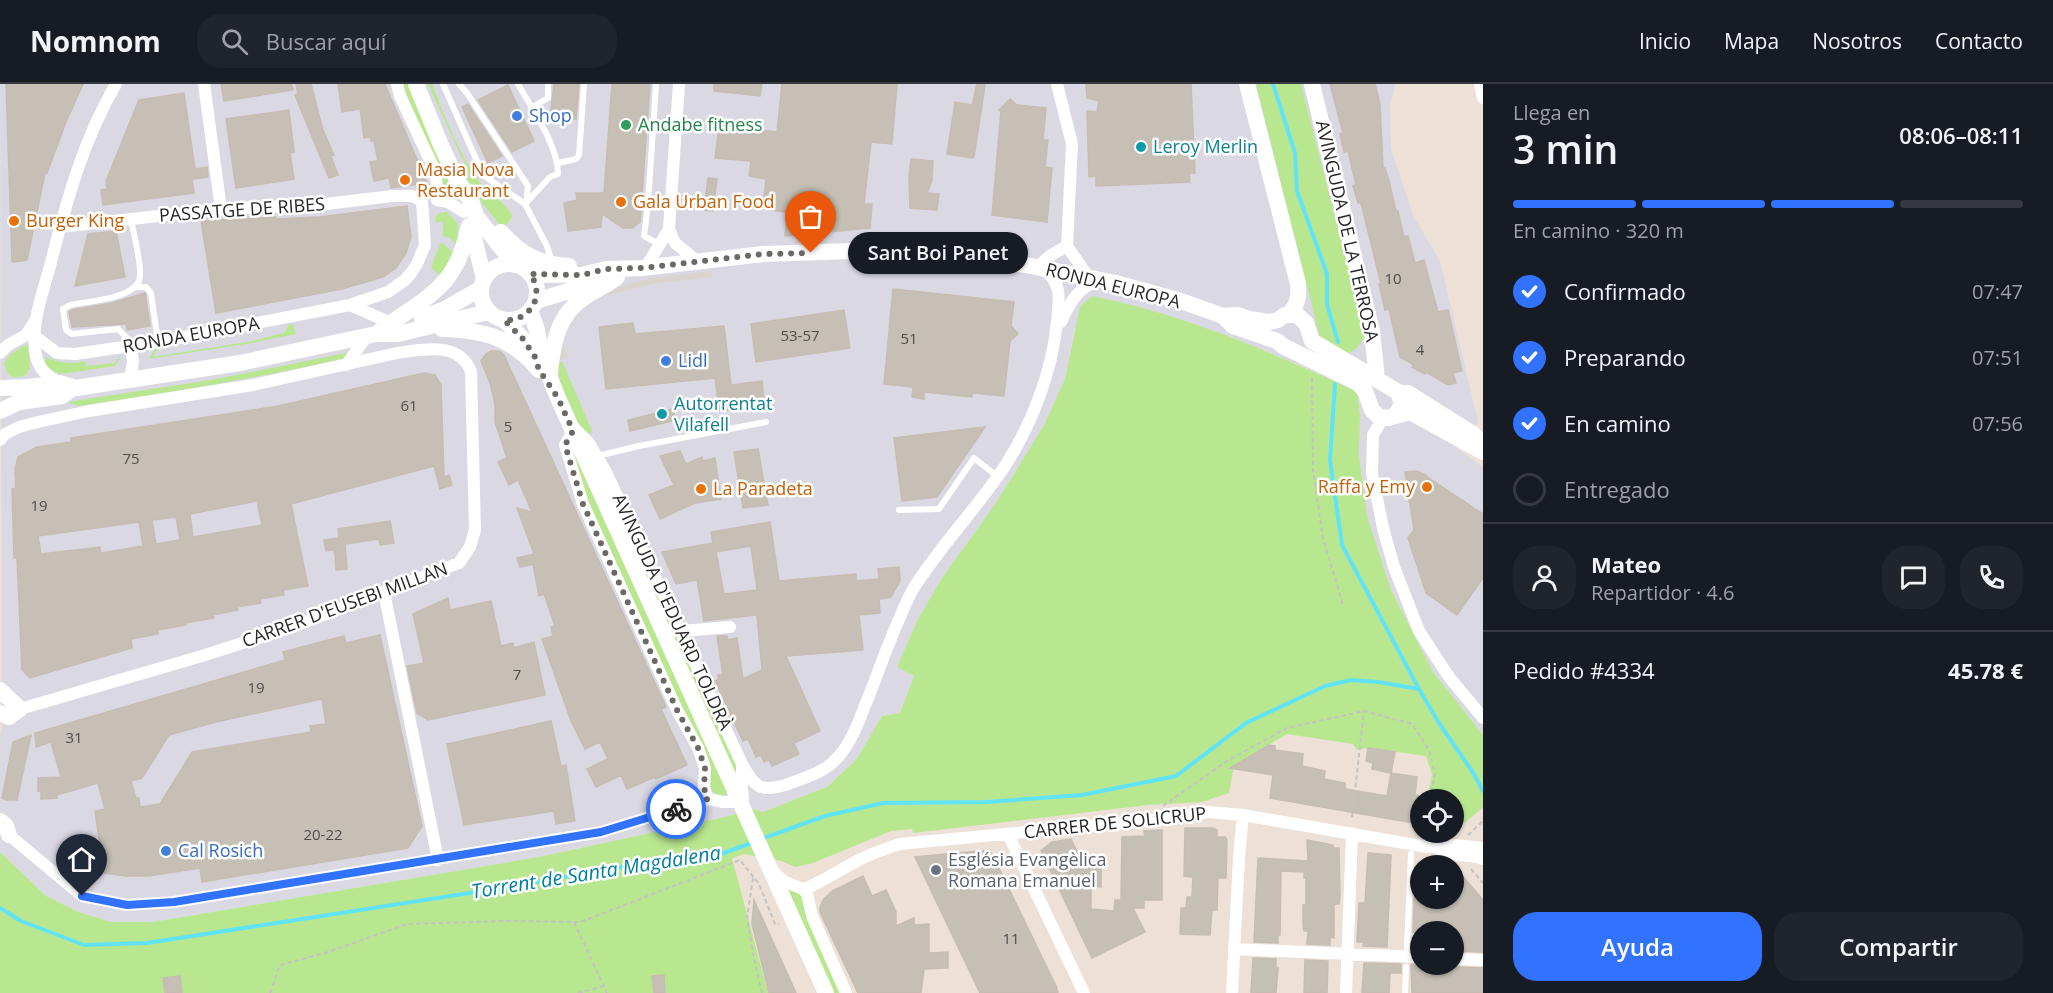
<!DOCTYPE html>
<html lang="es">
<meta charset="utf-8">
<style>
:root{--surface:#171b24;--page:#20242c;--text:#f1f3f6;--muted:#9ea1a6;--line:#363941;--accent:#3173ff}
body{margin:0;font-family:"Open Sans",sans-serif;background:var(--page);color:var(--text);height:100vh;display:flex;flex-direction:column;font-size:22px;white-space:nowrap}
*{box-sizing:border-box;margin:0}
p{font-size:20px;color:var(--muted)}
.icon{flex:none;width:33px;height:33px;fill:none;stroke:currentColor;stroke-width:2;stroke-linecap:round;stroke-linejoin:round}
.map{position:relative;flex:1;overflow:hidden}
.panel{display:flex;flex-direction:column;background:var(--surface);width:570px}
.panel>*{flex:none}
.fabs{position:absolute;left:1410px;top:705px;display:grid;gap:12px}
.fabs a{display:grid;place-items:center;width:54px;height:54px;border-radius:50%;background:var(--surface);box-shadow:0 2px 4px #0004;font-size:30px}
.pin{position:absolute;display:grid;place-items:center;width:51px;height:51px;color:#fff;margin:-62px -26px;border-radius:50% 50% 50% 0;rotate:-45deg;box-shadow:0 0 6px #0007}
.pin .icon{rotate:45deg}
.courier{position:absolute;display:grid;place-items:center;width:60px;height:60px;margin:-30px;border:4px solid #3173ff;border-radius:50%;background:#fff;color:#222;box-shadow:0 2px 8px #0007}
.bubble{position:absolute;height:42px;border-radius:21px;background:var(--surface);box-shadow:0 2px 4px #0004;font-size:20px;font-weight:600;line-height:42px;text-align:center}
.headline em{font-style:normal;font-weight:600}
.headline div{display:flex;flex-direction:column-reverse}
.headline{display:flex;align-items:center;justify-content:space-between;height:102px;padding:0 30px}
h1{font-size:39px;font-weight:600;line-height:45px}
.bar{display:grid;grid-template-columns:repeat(4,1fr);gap:9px 6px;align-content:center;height:72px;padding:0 30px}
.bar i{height:8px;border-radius:4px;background:var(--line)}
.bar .active{background:var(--accent)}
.bar p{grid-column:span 4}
.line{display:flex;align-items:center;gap:15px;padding:0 30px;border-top:2px solid var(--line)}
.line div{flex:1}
.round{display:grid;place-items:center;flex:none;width:63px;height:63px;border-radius:24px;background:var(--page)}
ol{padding:0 30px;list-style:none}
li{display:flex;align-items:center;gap:18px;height:66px}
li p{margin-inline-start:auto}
li .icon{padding:6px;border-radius:50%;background:var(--accent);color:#fff;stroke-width:4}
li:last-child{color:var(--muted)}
li i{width:33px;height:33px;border:3px solid var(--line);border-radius:50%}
.cta{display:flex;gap:12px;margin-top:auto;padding:12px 30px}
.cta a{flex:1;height:69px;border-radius:24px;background:var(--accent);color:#fff;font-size:24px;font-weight:600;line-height:69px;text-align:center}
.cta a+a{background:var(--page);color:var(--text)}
header{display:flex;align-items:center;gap:36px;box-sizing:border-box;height:84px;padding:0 30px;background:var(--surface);border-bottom:2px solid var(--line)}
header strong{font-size:28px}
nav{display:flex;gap:33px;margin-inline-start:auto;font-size:21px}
.search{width:420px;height:54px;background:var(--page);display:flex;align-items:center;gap:15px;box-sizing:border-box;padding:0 21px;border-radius:24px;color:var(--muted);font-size:22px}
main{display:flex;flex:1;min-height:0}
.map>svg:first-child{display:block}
.industrial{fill:#dad9e3}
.green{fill:#b9e78f}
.plaza{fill:#dbd4ce}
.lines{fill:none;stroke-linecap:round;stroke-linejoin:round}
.stream{stroke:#61e3f7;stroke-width:4}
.building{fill:#c5bfb6;stroke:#c7bcb1;stroke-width:1.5;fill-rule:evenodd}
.path{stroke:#c3c3c3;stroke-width:2;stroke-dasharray:4.5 3;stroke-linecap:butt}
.lane{stroke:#fff;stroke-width:6}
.street{stroke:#fff;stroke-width:12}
.secondary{stroke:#fff;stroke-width:16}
.done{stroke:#6c6865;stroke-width:6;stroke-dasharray:0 10.8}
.route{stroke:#3173ff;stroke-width:8}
.shop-dot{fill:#3f7fe0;stroke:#fff;stroke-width:2}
.leisure-dot{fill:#2e9e5b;stroke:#fff;stroke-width:2}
.culture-dot{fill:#0f9aa8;stroke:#fff;stroke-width:2}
.food-dot{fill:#e8710a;stroke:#fff;stroke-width:2}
.worship-dot{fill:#6b7280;stroke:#fff;stroke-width:2}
.labels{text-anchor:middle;stroke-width:5;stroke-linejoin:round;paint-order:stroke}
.number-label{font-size:15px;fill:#4e4d4b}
.shop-label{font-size:18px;fill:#366cbe;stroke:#fff;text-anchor:start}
.leisure-label{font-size:18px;fill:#27864d;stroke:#fff;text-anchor:start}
.culture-label{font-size:18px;fill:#0d838f;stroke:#fff;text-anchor:start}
.food-label{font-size:18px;fill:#c56008;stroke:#fff;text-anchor:start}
.street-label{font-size:18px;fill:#272727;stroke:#fff}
.worship-label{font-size:18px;fill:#5b616d;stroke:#fff;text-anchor:start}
.water-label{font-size:20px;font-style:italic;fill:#037fa0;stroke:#fff}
</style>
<header>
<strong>Nomnom</strong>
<div class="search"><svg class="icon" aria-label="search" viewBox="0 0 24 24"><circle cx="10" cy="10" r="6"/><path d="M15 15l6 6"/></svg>Buscar aquí</div>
<nav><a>Inicio</a><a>Mapa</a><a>Nosotros</a><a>Contacto</a></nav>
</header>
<main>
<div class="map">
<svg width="1483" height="909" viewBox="0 0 1483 909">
<rect width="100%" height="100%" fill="#ece0d7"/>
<path class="industrial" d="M0,0H1396L1390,20L1391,65L1414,133L1440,177L1478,338L1458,365L1483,383V651L1433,588L1391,506L1367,432L1359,371L1360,330L1357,308L1304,283L1188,239L1118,218L1092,212L1074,247L1065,295L1044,341L996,419L942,494L918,535L898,582L914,592L900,629L882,632L857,675L827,703L763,728L753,725L725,733L539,773L153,838H111L78,828L46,812L0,768V653L2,645Z"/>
<path class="green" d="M403,0H408L455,112L442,105Z
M428,0H432C442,26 458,65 473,89C483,106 503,115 513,132L503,145L482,119L467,94L470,92Z
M1256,0H1301L1365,251C1361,259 1357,267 1348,269L1320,253Z
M447,128L458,140L457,161L450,154L443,152V137L436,139L435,133L439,129Z
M441,158L454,169L447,182L439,191L431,183Z
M1092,212C1183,230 1272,268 1357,308L1360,330L1359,371L1367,432L1391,506L1433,588L1483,651V723L1459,744L1458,749L1454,753H1440L1431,749L1454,748V716L1427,715L1432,690L1426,672L1368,664L1357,666L1353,660L1287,650L1234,681L1229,709L1202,718L1148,721L913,749L912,745L891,747L813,779L795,783L781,777L744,770L732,774L768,909H0V768L46,812L78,828L111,838H153L539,773L725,733L753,725L763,728L827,703L857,675L882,632L900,629L914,592L897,583L918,535L942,494L996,419L1044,341L1065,295L1080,222Z
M289,240H293L296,250L252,259L149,275L154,266L157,264L153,273L253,257L283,249L286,247Z
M26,261L28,262L30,284L26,291L19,293H11L7,288L4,280C9,269 16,266 26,261Z
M351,268L346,274C258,294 169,309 79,322L67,318L211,296Z
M122,270L115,282L61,290L51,286L46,281L45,275L47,273C60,280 71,280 85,277L86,282L114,279Z
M562,277L593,349H588C566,328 560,308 557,279Z
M571,363L728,707L723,714L712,707L709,699L680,624L588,419Z
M591,368L738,680L737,694Z
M784,801L804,812L842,909H833Z"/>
<path class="plaza" d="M712,187L713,193L658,199L599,213L582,225L568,244L562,258L568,272L557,278L558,255L565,240L571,229L588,214L599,208L651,194Z"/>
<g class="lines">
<path class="stream" d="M1273,0L1295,69L1297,107L1327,190V220L1338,258
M1335,300L1330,376L1342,461L1419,605L1439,639L1474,690L1483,707
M761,755L825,732L883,719L987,718L1082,711L1176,692L1246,639L1325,602L1351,596L1378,598L1419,605
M0,824L21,837L84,861L147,859L489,806L656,777L718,771L754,758"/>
</g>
<path class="building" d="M6,0H83L66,38L47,89H45L27,176L23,177L12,178Z
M221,0H292L293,6L224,17Z
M296,0H311L323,46L334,71L331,72L338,91L329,94L295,11L298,10Z
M338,0H385L427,99L391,104L389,94L374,97L370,78L378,77L374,57H371V53L364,54L360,25L342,28Z
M554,0H579L576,35L550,33Z
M612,0H650L640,138L632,144H623L602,130L601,143L568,147L564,119L577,116L576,109H604Z
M714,0H762L760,12L714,7Z
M782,0H897L892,60L871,58L864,120H872L870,144L785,152L787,128L768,126L769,114H764L766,95L749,92L751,77L715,74L719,42L777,48Z
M977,0L985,1L974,73L973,74L947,70L955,18L972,21Z
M1086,0H1191L1195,89H1189L1190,98L1096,102V92L1089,93L1087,27L1097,28L1099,17L1087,14Z
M1330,0H1375L1380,20L1383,84H1385L1389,97L1396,127H1398L1404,153L1408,152L1415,179L1424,176L1438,228L1448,226L1462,287L1453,289L1456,299L1448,301L1426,288L1425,290L1412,283L1414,281L1400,273L1389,225L1385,226L1379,200H1381L1361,119H1358L1353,102L1356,101L1348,67L1344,68L1340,50L1343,49Z
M508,1L534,57L512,68L478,16Z
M184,9L195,85L207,83L208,93L192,95L194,109L103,121L101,106L107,105L106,97L139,16Z
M1010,15L1017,21L1046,24L1043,56H1048L1045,83L1052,84L1047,138L992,131L1001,27L999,26Z
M468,20L502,72L488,79L462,23Z
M289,26L294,68L290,69L294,95L236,104L226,35Z
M911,75L933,77L932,96L927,109L939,110L937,126L910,124L909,94Z
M708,94L717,95L713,127L704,126Z
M407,122L411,153L406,169L396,184L383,193L342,205L216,229L201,137L276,133V135L319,133Z
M116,147L125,193L75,202L88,150Z
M893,205L1014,218L1011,242L1018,250L1010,257L1004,312L972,309V313L924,308V315L912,313L913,303L884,300Z
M145,209L150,242L127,246L126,240L72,243L69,228L72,226L112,219Z
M844,226L850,264L756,278L751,240Z
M633,239L635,250L724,242L731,301L762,297L764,322L719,327L715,294L606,305L599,243Z
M491,267H499L504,271L666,623L661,625L687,681L656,695L655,693L627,705L621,691L596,703L587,685L608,675L600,658L585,665L571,637L542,555L553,552L551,543L555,542L544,510L539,512L533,480L520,483L517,474L534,470L517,424L532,428L518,396L509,401L498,378L507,374L495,338V320L490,299L482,280L481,277L486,270Z
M424,289L435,291L441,301L444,393L449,391L452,401L440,405L434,382L291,420L308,502L283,506L284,511L260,515L261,519L237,523L238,526L213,531L214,534L185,539L186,541L158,546V550L131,555L132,564L30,594L22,586L17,474H14L12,405L16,404L15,385L18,373L37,363L71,358V354L278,322ZM257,417L262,441L193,453L190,430ZM176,433L180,456L156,460L152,436ZM139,438L143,462L101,469L100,463L41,470L38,452Z
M673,325L676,336L630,347L628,336Z
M985,343L937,413L902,417L894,354Z
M758,365L768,421L743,424L734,368Z
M680,367L686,380L702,373L703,377L715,374L721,415L695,419L660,435L649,411L674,401L660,372Z
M1417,387L1426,391L1427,393L1483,430V494L1457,531L1426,509L1408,454L1414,446L1405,388Z
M390,437L394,459L380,461L379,455L345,460L347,485L336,486L335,470L333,466L326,467L324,456L339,454L338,445Z
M770,438L779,497L856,490V497L879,495L878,485L899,483L900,497L891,513L879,515L880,529L859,531L863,566L786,572L820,647L794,659L799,670L772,682L769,676L764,678L761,671L756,673L748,655L743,657L715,597L719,595L718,591H723L717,552H727V556L737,554L743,595L762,586L757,531L704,537L697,496L676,500L662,468L713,459L711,448ZM751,462L757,506L724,510L716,468Z
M448,514L450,526L491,517L501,562L513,559L514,564L534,558L545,611L428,636L417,629L407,582L424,579L413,530Z
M380,551L422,742L408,764L202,798L200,784L149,792H126L104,789L95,727L105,725L98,699L57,711V714L41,715V707H38V694L61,693L51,658L36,663L35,649L285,576L283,568L344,552L346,559ZM322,615L326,640L310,642L311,648L192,668L160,720L140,723L139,714H136L131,697L142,694L169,651L216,638Z
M551,637L561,682L566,681L575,737L556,740L554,727L464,741L447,660Z
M31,651L17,716H6L2,714L13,658Z
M1269,661L1275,662V666L1303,670L1302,682L1325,687L1324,695L1345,699V705L1387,712L1391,689L1417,693L1415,711L1420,712V740L1270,714L1273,691L1230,684Z
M1368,664L1395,668L1391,689L1372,685L1373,679L1366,677Z
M1185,744H1213L1217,746V753H1225L1227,756L1226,794H1218L1217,826H1212L1210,851L1180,850L1181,824H1186L1187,813H1192L1193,793L1184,792Z
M1162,746V816H1144V824H1133L1145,848L1092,874L1041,767L1052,758L1071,755L1083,780L1101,778V803L1091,802V825L1114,827L1115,816H1121L1122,753L1145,752L1144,747Z
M1307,756L1333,761V764H1339L1340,812L1339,820H1334V854L1330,853V861L1307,860L1308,847H1304L1303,840V821H1306V794H1304V788L1281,787L1280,851H1278V859L1254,858L1258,774L1308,777Z
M990,766L1056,902L1058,909H980L915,773Z
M1368,769L1391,771L1387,863L1363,862L1364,858H1357L1359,819H1365Z
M1454,782L1483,816V868L1454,867V848H1413L1414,814H1454Z
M863,792L872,812L886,806L896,828V842L914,834V841L929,840V869L948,868V884L924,885L921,909H858L820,828V824L823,816L832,807Z
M754,816L792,900L796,909H769L752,840Z
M1253,874L1276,875V884H1278L1276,909H1251Z
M1305,876L1328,877L1327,909H1304Z
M1364,879L1401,880V889H1390L1389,909H1362Z
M1411,881L1483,884V909H1412Z
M664,891L665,909H654L652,892Z
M180,892L182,909H165L163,894Z"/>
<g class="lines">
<path class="path" d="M1312,294L1313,386L1323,454L1343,521
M1163,722L1227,677L1287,644L1364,627L1412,640L1429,666L1435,690L1430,716
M1352,733L1364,627
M1468,751L1483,737
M1471,785L1483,799
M753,794L747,834L753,870L762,909
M574,838L607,909
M270,909L280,881L325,869L407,840L507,837L581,838L740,776L759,800L775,840H779
M578,909L604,902"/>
<path class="lane" d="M443,0L483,91L525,120L547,162L552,178
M459,0L467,9L528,102L526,119
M518,0C532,25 558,61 558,90L550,93L525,120
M656,0L648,120L644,152L659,160
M531,24L548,14V0
M558,79L576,75L579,71L584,0
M136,203H146L151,209L158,258
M131,262L128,255L118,245L72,250L66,246L63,225L70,221C87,217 139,215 140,192C141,177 134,151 131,136
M597,372L639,362L766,338
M899,426L939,425L974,374L997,392
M1407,864L1411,770
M1405,909L1406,883"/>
<path class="street" d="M204,0L221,125
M397,0L400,12L436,89L437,116L448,118L464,128
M679,0L669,145L675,159L697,177
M1057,0L1072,60L1067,162L1089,194
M1480,0L1483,14
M60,143L221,125L326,120L392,112H412L422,117
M646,183L669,145
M1037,183L1051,171L1067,162
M350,221L391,239
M1061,238C1071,216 1077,206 1099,195
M36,253L57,269L75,270L158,258L350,221L388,208L405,196L411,189L417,180L425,161L422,117
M0,269L8,261L26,251L35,237
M346,281L367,252
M130,296L133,278L131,262
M59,299C48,292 39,286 36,272C30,242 42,211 50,182C66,119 83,56 116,0
M1383,334L1373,351L1372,389L1383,444L1394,483L1419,547L1449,593L1483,634
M575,345L589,359L606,388L742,680V703L743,716
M573,347L565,361L583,420L677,626L698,664L705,684L704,704L708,715
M0,356L5,350L19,343L38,338L89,327L253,301L397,269C422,265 460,257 471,288L475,446L470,463L459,479L292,543L202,572L20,625
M384,508L438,776
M681,547L730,543
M742,680C755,704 761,709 788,700C807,693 826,688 839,672C851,658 858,640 864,624C877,593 887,561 901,531C905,521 909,511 915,502C942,460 977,424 1005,382C1032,340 1052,288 1057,238C1059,216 1063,199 1043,185
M1008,750L1084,909
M9,751L82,812L127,821L174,818L601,748L708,715L723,718H741
M1439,765L1458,771L1477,773L1483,775
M773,787L783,797L803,805L807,810L812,832L846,909
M803,805C810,805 850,780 861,775C873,769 887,764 900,760L1184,733L1208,728L1243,731L1427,763L1455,761L1483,764
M1234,865L1420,873
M1454,875L1483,876
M1232,909L1239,773L1243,731
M1346,909L1352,749"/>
<path class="secondary" d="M416,0L440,59L457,96L472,119L476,132L515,181
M1247,0L1298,200C1299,213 1298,220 1289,230
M1312,0L1372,247L1377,295
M469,143L473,150L484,195
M501,148C521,171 539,180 569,182
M481 208a28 28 0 1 1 56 0a28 28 0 1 1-56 0Z
M530,190L582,191L606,185L642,184L763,170L852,167L921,170L1026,181L1116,199L1181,217L1223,232L1238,231L1249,235L1269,238L1278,236L1285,231H1297L1306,239L1312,257L1398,308L1402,320L1396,330
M536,217L598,198
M530,226L537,246L542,274L558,314L826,909
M1223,232L1233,242L1277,257L1283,262L1358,299L1365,307L1372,326L1379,333L1388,334L1410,328L1483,368
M422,234L445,225L480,205
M504,236L523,255L534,272
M442,245C484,246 511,253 539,286
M376,250C386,243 396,235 407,228C445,203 459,187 469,142
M550,288C553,259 558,230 585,213C596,205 607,202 617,193
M0,304L28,303L59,299L76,304L240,279L376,250H398L488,228
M1399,309H1408L1473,350L1480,357
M0,327L19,318L62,312L73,304
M0,606L20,625L9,633L0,629
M0,737L6,742L9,751"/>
</g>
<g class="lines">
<path class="done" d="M676,725L708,715L704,704L705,684L698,664L677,626L583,420L565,361L573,347L558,314L539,286L535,273L523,255L504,236C530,238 546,211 530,190L582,191L606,185L642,184L762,170L811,169"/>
<path class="route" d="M82,812L127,821L174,818L601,748L676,725"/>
</g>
<g class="shop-dot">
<circle cx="517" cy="32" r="6"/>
<circle cx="666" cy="277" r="6"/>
<circle cx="166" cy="767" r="6"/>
</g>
<circle class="leisure-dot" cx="626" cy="41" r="6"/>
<g class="culture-dot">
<circle cx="1141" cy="63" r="6"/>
<circle cx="662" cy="330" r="6"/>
</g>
<g class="food-dot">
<circle cx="405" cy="96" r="6"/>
<circle cx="621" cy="118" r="6"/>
<circle cx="14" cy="137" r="6"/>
<circle cx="1427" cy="403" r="6"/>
<circle cx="701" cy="405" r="6"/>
</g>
<circle class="worship-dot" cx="936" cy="786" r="6"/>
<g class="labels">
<g class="number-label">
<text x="1393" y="200">10</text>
<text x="800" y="257">53-57</text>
<text x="909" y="260">51</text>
<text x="1420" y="271">4</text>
<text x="409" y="327">61</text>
<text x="508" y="348">5</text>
<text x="131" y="380">75</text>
<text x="39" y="427">19</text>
<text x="517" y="596">7</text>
<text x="256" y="609">19</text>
<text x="74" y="659">31</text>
<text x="323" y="756">20-22</text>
<text x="1011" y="860">11</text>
</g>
<g class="shop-label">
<text x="529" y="38">Shop</text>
<text x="678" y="283">Lidl</text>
<text x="178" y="773">Cal Rosich</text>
</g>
<g class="leisure-label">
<text x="638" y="47">Andabe fitness</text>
</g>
<g class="culture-label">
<text x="1153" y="69">Leroy Merlin</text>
<text x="674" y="326">Autorrentat<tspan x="674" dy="21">Vilafell</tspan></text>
</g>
<g class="food-label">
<text x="417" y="92">Masia Nova<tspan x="417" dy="21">Restaurant</tspan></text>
<text x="633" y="124">Gala Urban Food</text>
<text x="26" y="143">Burger King</text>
<text x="1415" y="409" text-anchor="end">Raffa y Emy</text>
<text x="713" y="411">La Paradeta</text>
</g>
<g class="street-label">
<text transform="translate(242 126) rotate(-4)" y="6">PASSATGE DE RIBES</text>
<text transform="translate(1347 147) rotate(77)" y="6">AVINGUDA DE LA TERROSA</text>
<text transform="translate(1113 202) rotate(14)" y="6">RONDA EUROPA</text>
<text transform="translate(191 251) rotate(-10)" y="6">RONDA EUROPA</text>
<text transform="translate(345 521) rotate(-20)" y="6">CARRER D'EUSEBI MILLAN</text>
<text transform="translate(672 528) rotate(65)" y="6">AVINGUDA D'EDUARD TOLDRÀ</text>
<text transform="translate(1115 739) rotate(-6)" y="6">CARRER DE SOLICRUP</text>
</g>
<g class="worship-label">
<text x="948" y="782">Església Evangèlica<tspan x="948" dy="21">Romana Emanuel</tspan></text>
</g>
<g class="water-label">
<text transform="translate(596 788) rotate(-9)" y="7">Torrent de Santa Magdalena</text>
</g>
</g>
</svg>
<div class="fabs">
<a><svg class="icon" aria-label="locate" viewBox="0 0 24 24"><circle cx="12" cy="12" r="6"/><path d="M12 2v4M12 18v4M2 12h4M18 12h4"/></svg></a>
<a>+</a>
<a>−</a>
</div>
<div class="pin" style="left:811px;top:169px;background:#ea580c"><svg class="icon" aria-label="bag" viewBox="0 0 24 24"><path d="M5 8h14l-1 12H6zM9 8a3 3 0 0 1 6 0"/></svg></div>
<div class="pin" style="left:82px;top:812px;background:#1f2937"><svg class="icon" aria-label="home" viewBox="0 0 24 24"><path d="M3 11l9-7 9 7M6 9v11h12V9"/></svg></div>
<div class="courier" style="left:676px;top:725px"><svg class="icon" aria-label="bike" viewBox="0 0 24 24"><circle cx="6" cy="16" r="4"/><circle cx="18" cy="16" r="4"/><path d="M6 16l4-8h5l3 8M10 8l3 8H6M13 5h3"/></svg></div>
<div class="bubble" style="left:848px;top:148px;width:180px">Sant Boi Panet</div>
</div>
<section class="panel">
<div class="headline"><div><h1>3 min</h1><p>Llega en</p></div><em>08:06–08:11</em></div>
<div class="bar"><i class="active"></i><i class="active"></i><i class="active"></i><i></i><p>En camino · 320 m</p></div>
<ol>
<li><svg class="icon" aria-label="check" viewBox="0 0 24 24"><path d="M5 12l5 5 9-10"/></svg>Confirmado<p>07:47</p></li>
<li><svg class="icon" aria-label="check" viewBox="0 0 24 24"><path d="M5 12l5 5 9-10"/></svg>Preparando<p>07:51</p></li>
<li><svg class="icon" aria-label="check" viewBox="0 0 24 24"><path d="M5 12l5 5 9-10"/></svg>En camino<p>07:56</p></li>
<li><i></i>Entregado</li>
</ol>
<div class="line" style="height:108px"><a class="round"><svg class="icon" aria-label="person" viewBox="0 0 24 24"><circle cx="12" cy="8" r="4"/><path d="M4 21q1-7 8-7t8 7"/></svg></a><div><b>Mateo</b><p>Repartidor · 4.6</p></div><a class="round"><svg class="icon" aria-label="chat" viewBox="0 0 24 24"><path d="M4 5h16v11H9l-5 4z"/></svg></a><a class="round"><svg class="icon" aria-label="phone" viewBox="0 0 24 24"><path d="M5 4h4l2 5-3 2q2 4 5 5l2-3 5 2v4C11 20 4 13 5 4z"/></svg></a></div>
<div class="line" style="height:78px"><div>Pedido #4334</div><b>45.78 €</b></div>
<div class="cta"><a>Ayuda</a><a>Compartir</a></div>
</section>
</main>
